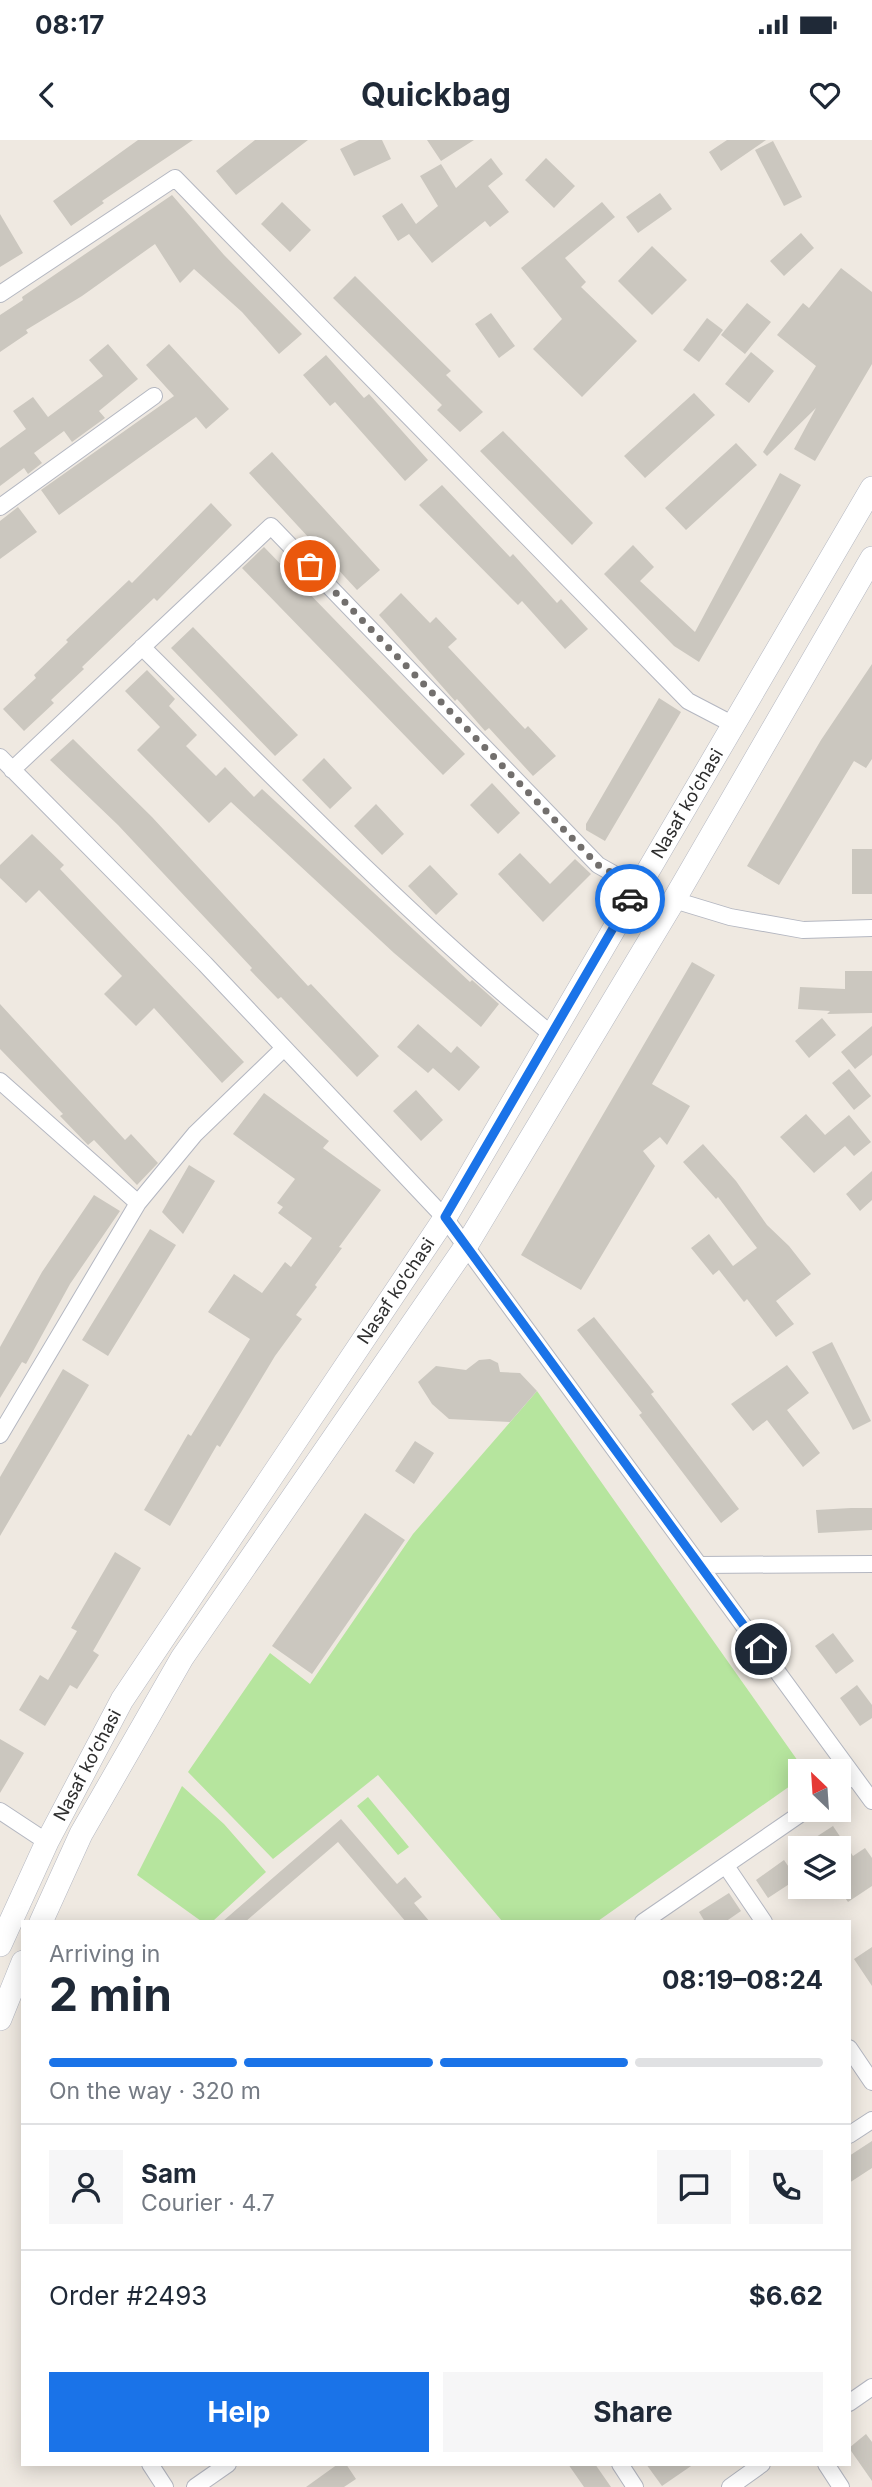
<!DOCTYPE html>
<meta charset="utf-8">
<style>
:root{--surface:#fff;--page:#f6f6f7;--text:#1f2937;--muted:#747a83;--line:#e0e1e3;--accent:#1a73e8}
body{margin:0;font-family:Inter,sans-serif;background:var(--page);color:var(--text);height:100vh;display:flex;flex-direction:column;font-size:26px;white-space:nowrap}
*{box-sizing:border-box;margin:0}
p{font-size:23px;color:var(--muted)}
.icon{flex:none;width:38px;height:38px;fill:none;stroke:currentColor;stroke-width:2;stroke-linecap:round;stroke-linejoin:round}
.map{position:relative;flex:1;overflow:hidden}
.panel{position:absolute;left:21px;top:1780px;width:830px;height:546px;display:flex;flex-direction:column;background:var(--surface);border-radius:0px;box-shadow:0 4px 18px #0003}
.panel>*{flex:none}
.needle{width:46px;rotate:335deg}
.controls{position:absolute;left:788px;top:1619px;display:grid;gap:14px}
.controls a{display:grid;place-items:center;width:63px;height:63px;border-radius:0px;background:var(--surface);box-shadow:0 4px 18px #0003;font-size:35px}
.pin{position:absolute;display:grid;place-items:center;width:60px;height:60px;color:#fff;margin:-30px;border:4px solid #fff;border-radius:50%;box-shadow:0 2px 7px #0007}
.courier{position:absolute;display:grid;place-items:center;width:70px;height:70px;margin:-35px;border:5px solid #1a73e8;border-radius:50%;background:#fff;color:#222;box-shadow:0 2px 9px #0007}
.summary em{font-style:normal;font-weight:700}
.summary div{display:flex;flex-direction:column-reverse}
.summary{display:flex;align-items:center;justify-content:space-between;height:119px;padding:0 28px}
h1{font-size:46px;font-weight:700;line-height:52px}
.bar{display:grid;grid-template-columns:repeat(4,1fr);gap:10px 7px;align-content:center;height:84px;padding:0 28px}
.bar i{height:9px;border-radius:5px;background:var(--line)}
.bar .current{background:var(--accent)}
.bar p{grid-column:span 4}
.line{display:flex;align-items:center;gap:18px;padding:0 28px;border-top:2px solid var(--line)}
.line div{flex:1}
.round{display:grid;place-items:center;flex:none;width:74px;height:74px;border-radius:0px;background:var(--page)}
.action{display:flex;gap:14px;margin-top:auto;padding:14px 28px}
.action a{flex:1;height:80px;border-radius:0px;background:var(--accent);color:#fff;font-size:28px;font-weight:700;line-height:80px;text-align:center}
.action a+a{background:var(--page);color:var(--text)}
.status{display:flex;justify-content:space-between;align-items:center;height:49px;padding:0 35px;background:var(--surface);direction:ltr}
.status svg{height:19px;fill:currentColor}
header{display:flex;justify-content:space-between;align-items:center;height:91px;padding:0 28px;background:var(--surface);font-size:32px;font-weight:700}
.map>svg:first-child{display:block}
.green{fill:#b6e59e}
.building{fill:#cbc7bf}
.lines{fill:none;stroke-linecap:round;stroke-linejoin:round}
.street-casing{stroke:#b4b7c1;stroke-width:18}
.secondary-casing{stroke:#b4b7c1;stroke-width:24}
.street{stroke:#fff;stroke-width:16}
.secondary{stroke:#fff;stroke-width:23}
.done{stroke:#726f6d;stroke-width:7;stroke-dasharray:0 12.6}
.route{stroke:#1a73e8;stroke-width:9}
.labels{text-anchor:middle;stroke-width:6;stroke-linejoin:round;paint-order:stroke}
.street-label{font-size:18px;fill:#2e2e2e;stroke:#fff}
</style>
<div class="status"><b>08:17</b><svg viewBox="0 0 49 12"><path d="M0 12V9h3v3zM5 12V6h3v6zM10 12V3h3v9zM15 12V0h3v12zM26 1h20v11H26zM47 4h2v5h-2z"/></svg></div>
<header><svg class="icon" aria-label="back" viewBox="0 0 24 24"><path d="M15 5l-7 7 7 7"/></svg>Quickbag<svg class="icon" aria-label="heart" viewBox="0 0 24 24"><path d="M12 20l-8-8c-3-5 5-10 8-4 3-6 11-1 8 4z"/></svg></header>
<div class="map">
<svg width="872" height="2347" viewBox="0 0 872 2347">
<rect width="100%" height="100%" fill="#efe9e1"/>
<path class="green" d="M537,1251L805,1631H800V1639L598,1781H502L378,1635L273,1719L188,1632L270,1513L310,1544L413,1394Z
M182,1646L224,1684L266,1732L213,1781H201L137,1735Z
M368,1657L409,1707L398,1715L357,1666Z"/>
<path class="building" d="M138,0H193L102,61L104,63L71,86L53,61Z
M255,0H308L236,55L216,31Z
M359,0H382L391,19L354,36L340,9Z
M427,0H474L441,21Z
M727,0H766L721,31L709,12Z
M773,1L802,57L784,66L755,10Z
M491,18L503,34L488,46L509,72L490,87L485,81L432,123L409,94L398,101L382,76L402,63L416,84L438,66L420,36L441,24L456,48Z
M546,18L575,46L554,68L525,40Z
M660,53L672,69L638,93L626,77Z
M172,55L224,115L302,194L279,214L242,172L194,129L180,143L155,104L82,156L26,190L28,193L0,212V175L23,160L22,157Z
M282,62L311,90L290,112L261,84Z
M602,62L615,77L565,118L586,142L581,147L637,201L582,257L533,209L562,179L521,128Z
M0,74L23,113L0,127Z
M801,93L814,108L784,136L770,121Z
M652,106L687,140L652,175L618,141Z
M841,128L872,152V224L815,321L794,309L816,268L767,316L763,312L816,226L777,195L803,163L809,168Z
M355,136L451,231L446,235L483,272L460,292L437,270L442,265L333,158Z
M747,163L771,182L745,214L721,195Z
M491,173L515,206L499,218L475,184Z
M707,178L723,190L699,222L683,210Z
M108,204L138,239L99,271L105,278L72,302L64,291L34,313L42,323L28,334L24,328L0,346V308L26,289L13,271L33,257L48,277L103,236L89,220Z
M169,204L229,269L206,289L196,277L59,375L41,350L174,256L146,225Z
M751,212L774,231L749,263L725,244Z
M326,215L364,258L369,254L428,320L405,341L335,262L330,266L303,235Z
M694,253L715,275L645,338L624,316Z
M503,291L593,383L572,405L480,311Z
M736,303L757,325L686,390L665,368Z
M272,312L380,430L357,450L249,333Z
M780,333L801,345L699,522L674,506L604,434L633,405L654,427L640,441L695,492Z
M442,345L510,417L513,414L557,463L561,459L588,489L565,509L522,461L518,465L419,365Z
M211,363L232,385L157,461L154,458L82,527L84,529L51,560L54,563L24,591L3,569L36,538L34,535L68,502L66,500L129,440L132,443Z
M18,367L37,392L0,419V381Z
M264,407L465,614L443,635L242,428Z
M401,453L430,483L436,477L457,499L448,507L525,589L528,586L556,616L533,636L489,588L485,591L457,559L455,561L379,475Z
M193,487L298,595L275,616L171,508Z
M872,524V619L866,628L854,621L779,745L747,726L821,600Z
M147,530L175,559L169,566L197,595L186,606L216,636L225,627L254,657L262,649L470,842L472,840L499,864L481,887L394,813L231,662L209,683L137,610L160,587L125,551Z
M659,558L681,572L605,701L586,690V684Z
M73,599L152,677L308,846L311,844L379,916L357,937L281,857L278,859L250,830L252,828L118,685L50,620Z
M324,618L352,648L330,669L302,640Z
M492,643L520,673L498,694L470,665Z
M376,664L404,694L382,715L354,686Z
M32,694L64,725L60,729L244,922L222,943L154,868L136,886L104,854L122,836L39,750L26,763L0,738V725Z
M852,709H872V754H852Z
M520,713L550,744L575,719L591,734L543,782L498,734Z
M430,725L458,754L436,775L408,746Z
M692,822L715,835L652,944L690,966L667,1005L660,997L643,1011L655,1026L581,1150L521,1115Z
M845,831H872V873L827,874L830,871L798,869L800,847L845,849Z
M0,864L125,1000L131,994L158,1023L137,1045L94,1000L88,1005L60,976L63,974L0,909Z
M822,878L836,895L809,918L795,901Z
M418,884L451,913L457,906L480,927L459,951L433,928L428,933L397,907Z
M872,886V915L855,929L841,912Z
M849,929L871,956L854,970L832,943Z
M416,950L443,980L421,1001L393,971Z
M264,953L329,1001L323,1008L381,1050L339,1107L342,1108L315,1145L317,1147L296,1175L302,1179L275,1216L220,1307L217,1305L170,1386L144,1370L188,1294L191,1296L250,1199L208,1172L234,1134L262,1153L285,1122L291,1127L312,1098L278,1073L283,1067L277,1063L295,1039L233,994Z
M806,974L825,995L849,975L871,1002L854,1016L845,1006L814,1033L780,997Z
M703,1004L736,1041L767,1085L789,1106L811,1134L776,1161L794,1184L776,1197L747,1159L744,1162L719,1130L713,1135L691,1108L709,1094L733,1126L757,1108L718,1057L716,1059L683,1022Z
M189,1025L215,1041L183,1094L162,1072Z
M872,1031V1060L860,1071L846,1054Z
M94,1055L120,1071L70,1144L26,1224L22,1222L0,1258V1207L42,1132Z
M150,1089L176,1105L108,1216L82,1200Z
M594,1177L654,1252L651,1254L739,1369L721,1383L639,1275L642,1273L577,1190Z
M832,1202L871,1281L853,1290L812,1212Z
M490,1219L498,1223L500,1232L520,1233L537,1251L510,1282L449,1279L432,1264L418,1242L436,1226L466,1230L479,1220Z
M787,1225L809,1253L787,1270L820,1313L803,1327L767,1280L753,1291L731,1264Z
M63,1229L89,1245L0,1396V1337Z
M415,1301L434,1313L414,1344L395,1331Z
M851,1368H872V1390L818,1393L816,1370Z
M365,1373L405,1400L312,1534L272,1506Z
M115,1412L141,1428L93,1511L99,1515L77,1549L70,1545L45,1586L19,1570L40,1535L48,1540L77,1491L71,1488Z
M833,1493L854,1521L836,1534L815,1506Z
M857,1545L872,1565V1578L860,1586L840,1558Z
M0,1599L24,1613L0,1653Z
M341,1679L397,1744L405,1737L422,1757L414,1763L430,1782H406L338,1702L245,1782H222Z
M833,1686L853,1716L865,1708L872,1718V1746L848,1762L838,1748V1708H799Z
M784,1720L797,1739L768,1758L756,1740Z
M729,1753L741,1771L725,1782H705L699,1772Z
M872,1807V1846L854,1819Z
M872,2001V2028L849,2043V2016Z
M866,2294L872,2302V2341L849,2308Z
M338,2324H346L356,2339L344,2347H306Z
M568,2324H595L611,2347H584Z
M646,2324H694L662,2346Z"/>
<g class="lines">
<defs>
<path id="street" d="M0,154L175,38L688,561L734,585
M0,367L154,256
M142,507C275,639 407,775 551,894
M0,617L205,824L445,1078L872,1661
M12,630L271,386L598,725L637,747
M674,760L730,777L803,790L872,788
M0,941L138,1063
M0,1295L138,1063L195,994L283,909
M699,1425L872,1424
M838,1647L853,1636
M0,1671L47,1702
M726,1726L764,1782
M643,1782L806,1670
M849,1908L872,1942
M849,1995L872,1980
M849,2263L872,2247
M150,2324L165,2347
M620,2324L635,2347
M826,2324L841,2347
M195,2347L228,2324
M730,2347L762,2324"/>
<g id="secondary">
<path d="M41,1782L81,1694L182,1518L466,1106L674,760L872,418"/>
<path id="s1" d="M0,1805L47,1702L122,1560L445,1078L872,348"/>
<path d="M0,1879L23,1822"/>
</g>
</defs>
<use href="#street" class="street-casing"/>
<use href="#secondary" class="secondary-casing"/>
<use href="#street" class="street"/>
<use href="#secondary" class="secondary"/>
</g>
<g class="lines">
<path class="done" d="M310,426L598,725L637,747L630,759"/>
<path class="route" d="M630,759L445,1077L761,1509"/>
</g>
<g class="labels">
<g class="street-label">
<text dy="6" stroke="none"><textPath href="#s1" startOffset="1334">Nasaf ko‘chasi</textPath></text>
<text dy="6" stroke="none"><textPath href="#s1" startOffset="766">Nasaf ko‘chasi</textPath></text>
<text dy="6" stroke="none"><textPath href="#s1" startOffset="200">Nasaf ko‘chasi</textPath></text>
</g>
</g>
</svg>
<div class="controls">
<a><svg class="needle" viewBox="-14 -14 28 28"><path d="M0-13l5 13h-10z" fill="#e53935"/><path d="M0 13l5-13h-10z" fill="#747a83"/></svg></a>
<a><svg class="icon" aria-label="layers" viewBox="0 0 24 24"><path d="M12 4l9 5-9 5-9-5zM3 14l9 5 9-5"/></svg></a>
</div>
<div class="pin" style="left:310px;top:426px;background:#ea580c"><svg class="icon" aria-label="bag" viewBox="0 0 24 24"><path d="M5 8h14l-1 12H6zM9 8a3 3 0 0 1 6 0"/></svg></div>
<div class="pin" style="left:761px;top:1509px;background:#1f2937"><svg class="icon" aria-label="home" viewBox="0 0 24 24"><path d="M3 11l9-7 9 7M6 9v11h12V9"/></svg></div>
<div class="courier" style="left:630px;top:759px"><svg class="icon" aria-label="car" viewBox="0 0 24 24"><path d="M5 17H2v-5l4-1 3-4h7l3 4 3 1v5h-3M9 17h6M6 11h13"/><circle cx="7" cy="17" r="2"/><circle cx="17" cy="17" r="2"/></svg></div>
<section class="panel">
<div class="summary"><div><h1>2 min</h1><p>Arriving in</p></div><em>08:19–08:24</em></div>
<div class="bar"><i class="current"></i><i class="current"></i><i class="current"></i><i></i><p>On the way · 320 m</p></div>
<div class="line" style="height:126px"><a class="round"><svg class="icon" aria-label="person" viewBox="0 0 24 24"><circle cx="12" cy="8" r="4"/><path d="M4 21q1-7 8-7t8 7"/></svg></a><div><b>Sam</b><p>Courier · 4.7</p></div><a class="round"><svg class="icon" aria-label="chat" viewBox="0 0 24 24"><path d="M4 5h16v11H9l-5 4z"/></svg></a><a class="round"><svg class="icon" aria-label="phone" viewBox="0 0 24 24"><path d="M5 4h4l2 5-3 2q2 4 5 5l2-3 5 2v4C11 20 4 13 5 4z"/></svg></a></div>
<div class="line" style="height:91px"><div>Order #2493</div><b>$6.62</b></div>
<div class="action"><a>Help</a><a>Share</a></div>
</section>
</div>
